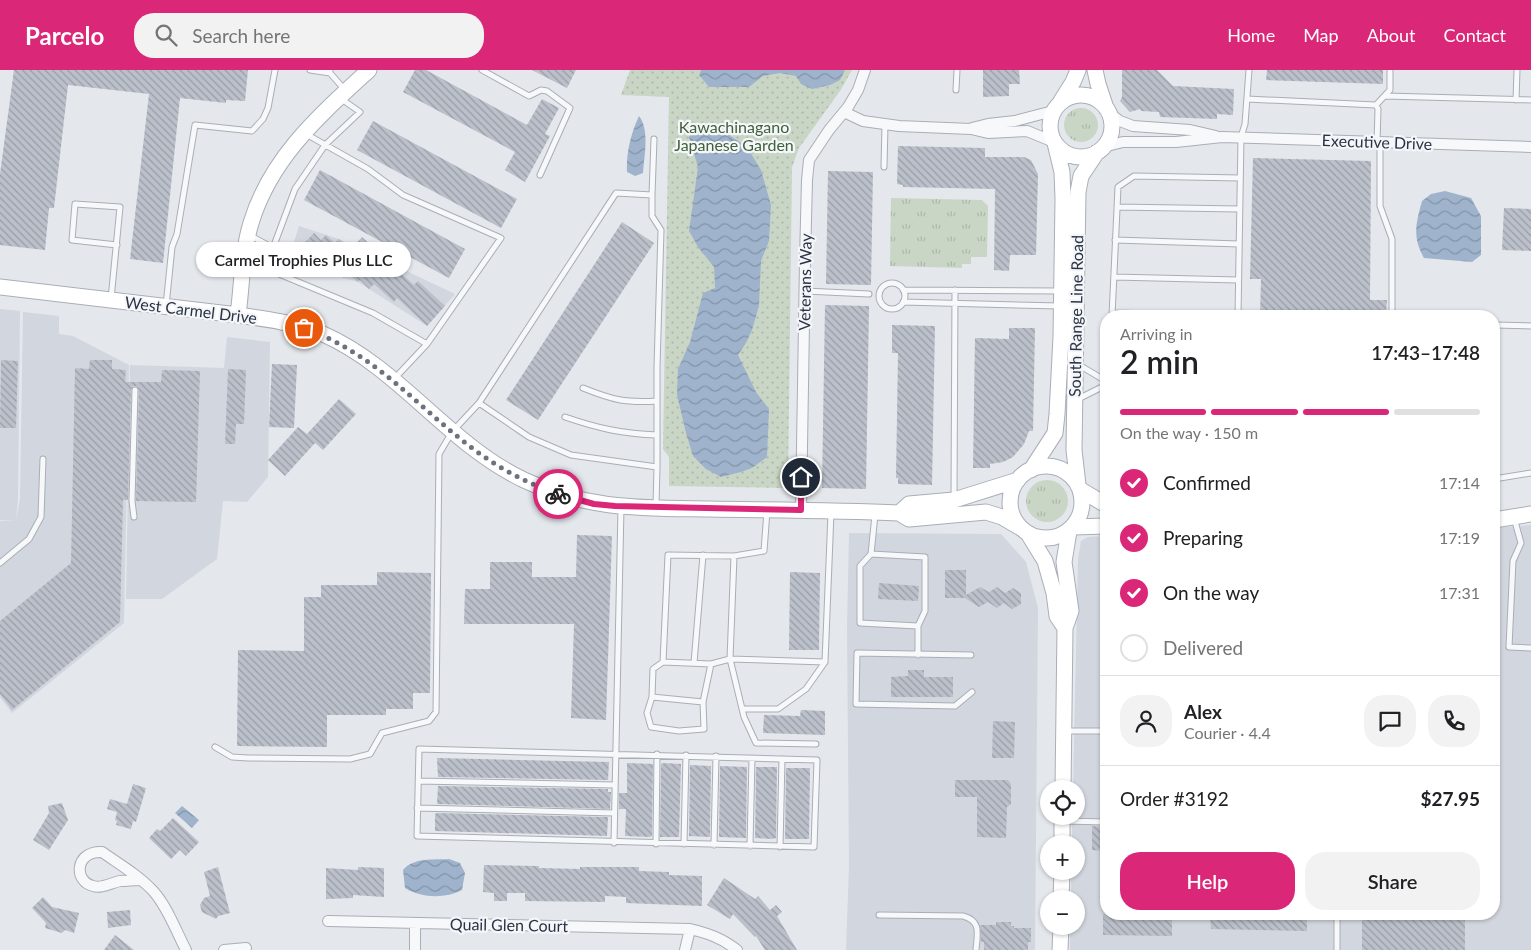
<!DOCTYPE html>
<meta charset="utf-8">
<style>
:root{--surface:#fff;--page:#f2f2f2;--text:#202124;--muted:#757577;--line:#e0e0e0;--accent:#db2777}
body{margin:0;font-family:Lato,sans-serif;background:var(--page);color:var(--text);height:100vh;display:flex;flex-direction:column;font-size:19px;white-space:nowrap}
*{box-sizing:border-box;margin:0}
p{font-size:16px;color:var(--muted)}
.icon{flex:none;width:28px;height:28px;fill:none;stroke:currentColor;stroke-width:2;stroke-linecap:round;stroke-linejoin:round}
.map{position:relative;flex:1;overflow:hidden}
.drawer{position:absolute;left:1100px;top:240px;width:400px;height:610px;display:flex;flex-direction:column;background:var(--surface);border-radius:20px;box-shadow:0 1px 4px #0004}
.drawer>*{flex:none}
.controls{position:absolute;left:1040px;top:710px;display:grid;gap:10px}
.controls a{display:grid;place-items:center;width:45px;height:45px;border-radius:50%;background:var(--surface);box-shadow:0 1px 4px #0004;font-size:25px}
.pin{position:absolute;display:grid;place-items:center;width:42px;height:42px;color:#fff;margin:-21px;border:2px solid #fff;border-radius:50%;box-shadow:0 1px 5px #0007}
.courier{position:absolute;display:grid;place-items:center;width:50px;height:50px;margin:-25px;border:4px solid #db2777;border-radius:50%;background:#fff;color:#222;box-shadow:0 1px 6px #0007}
.bubble{position:absolute;height:35px;border-radius:18px;background:var(--surface);box-shadow:0 1px 4px #0004;font-size:16px;font-weight:600;line-height:35px;text-align:center}
.summary em{font-style:normal;font-weight:600}
.summary div{display:flex;flex-direction:column-reverse}
.summary{display:flex;align-items:center;justify-content:space-between;height:85px;padding:0 20px}
h1{font-size:32px;font-weight:600;line-height:38px}
.bar{display:grid;grid-template-columns:repeat(4,1fr);gap:8px 5px;align-content:center;height:60px;padding:0 20px}
.bar i{height:6px;border-radius:4px;background:var(--line)}
.bar .active{background:var(--accent)}
.bar p{grid-column:span 4}
.line{display:flex;align-items:center;gap:12px;padding:0 20px;border-top:1px solid var(--line)}
.line div{flex:1}
.round{display:grid;place-items:center;flex:none;width:52px;height:52px;border-radius:20px;background:var(--page)}
ol{padding:0 20px;list-style:none}
li{display:flex;align-items:center;gap:15px;height:55px}
li p{margin-inline-start:auto}
li .icon{padding:5px;border-radius:50%;background:var(--accent);color:#fff;stroke-width:4}
li:last-child{color:var(--muted)}
li i{width:28px;height:28px;border:2px solid var(--line);border-radius:50%}
.action{display:flex;gap:10px;margin-top:auto;padding:10px 20px}
.action a{flex:1;height:58px;border-radius:20px;background:var(--accent);color:#fff;font-size:20px;font-weight:600;line-height:58px;text-align:center}
.action a+a{background:var(--page);color:var(--text)}
header{display:flex;align-items:center;gap:30px;box-sizing:border-box;height:70px;padding:0 25px;background:var(--accent);color:#fff}
header strong{font-size:24px}
nav{display:flex;gap:28px;margin-inline-start:auto;font-size:18px}
.search{width:350px;height:45px;background:var(--page);display:flex;align-items:center;gap:12px;box-sizing:border-box;padding:0 18px;border-radius:20px;color:var(--muted);font-size:19px}
.map>svg:first-child{display:block}
.built{fill:#d2d6de}
.grass{fill:url(#grass-tufts)}
.park{fill:url(#park-dots)}
.water{fill:url(#water-waves)}
.building{fill:url(#building-back-hatch)}
.lines{fill:none;stroke-linecap:round;stroke-linejoin:round}
.lane-casing{stroke:#a9aeb7;stroke-width:7}
.street-casing{stroke:#a9aeb7;stroke-width:12}
.secondary-casing{stroke:#a9aeb7;stroke-width:17}
.lane{stroke:#f7f8fa;stroke-width:5}
.street{stroke:#f7f8fa;stroke-width:10}
.secondary{stroke:#fff;stroke-width:15}
.done{stroke:#6c737f;stroke-width:5;stroke-dasharray:0 9}
.route{stroke:#db2777;stroke-width:6}
.labels{text-anchor:middle;stroke-width:4.5;stroke-linejoin:round;paint-order:stroke}
.park-label{font-size:16px;fill:#3f6138;stroke:#f4f6f9}
.street-label{font-size:16px;fill:#2b3445;stroke:#f4f6f9}
</style>
<header>
<strong>Parcelo</strong>
<div class="search"><svg class="icon" aria-label="search" viewBox="0 0 24 24"><circle cx="10" cy="10" r="6"/><path d="M15 15l6 6"/></svg>Search here</div>
<nav><a>Home</a><a>Map</a><a>About</a><a>Contact</a></nav>
</header>
<div class="map">
<svg width="1531" height="880" viewBox="0 0 1531 880">
<defs>
<pattern id="grass-tufts" width="24" height="20" patternUnits="userSpaceOnUse" patternTransform="scale(1.25)"><rect width="24" height="20" fill="#c9d6c5"/><path d="M3 7l-1-3M5 7V3M7 7l1-3M15 17l-1-3M17 17v-4M19 17l1-3" fill="none" stroke="#adb8ab"/></pattern>
<pattern id="park-dots" width="8" height="8" patternUnits="userSpaceOnUse" patternTransform="scale(1.25)"><rect width="8" height="8" fill="#c9d6c5"/><path d="M2 2h.1M6 6h.1" fill="none" stroke="#adb8ab" stroke-width="1.8" stroke-linecap="round"/></pattern>
<pattern id="water-waves" width="16" height="10" patternUnits="userSpaceOnUse" patternTransform="scale(1.25)"><rect width="16" height="10" fill="#9fb4cc"/><path d="M0 5q4-4 8 0t8 0" fill="none" stroke="#8293a7"/></pattern>
<pattern id="building-back-hatch" width="6" height="6" patternUnits="userSpaceOnUse" patternTransform="scale(1.25)"><rect width="6" height="6" fill="#bbc0ca"/><path d="M-1 5l2 2M0 0l6 6M5-1l2 2" fill="none" stroke="#989da6"/></pattern>
</defs>
<rect width="100%" height="100%" fill="#e4e7ec"/>
<path class="built" d="M299,156L339,169L455,224L427,256L358,212L288,191Z
M0,239L20,241L18,429L16,450L20,429L23,242L59,246V264L73,266L129,295L124,553L12,643L0,627V451L17,450H0Z
M227,267L270,272L268,407L247,432L223,431L217,489L162,529H126L130,295L224,298Z
M1531,455V880H1070V856H1076V829H1071V801H1076V774H1072V746H1076V719H1073L1078,489L1081,471L1088,467L1106,466V844H1494V458Z
M849,463L1001,464L1026,492L1038,538L1035,880H846L849,796L847,558Z"/>
<path class="grass" d="M1064 55a17 17 0 1 1 34 0a17 17 0 1 1-34 0Z
M891,128L982,130L988,136L987,187H971V194H962V198L890,196Z
M1026 431a21 21 0 1 1 42 0a21 21 0 1 1-42 0Z"/>
<path class="park" d="M630,0H852L840,21L799,78L792,97L788,418L669,416V387L663,379L669,27L621,25Z"/>
<path class="water" d="M701,0H845L840,10L830,15L812,19L801,14L796,6L780,3L763,6L749,17H709L699,5Z
M639,46C650,60 644,86 643,103L635,106L627,102C626,83 631,63 639,46Z
M695,60L726,63L747,77L761,100L771,135L769,171L761,191L759,236L752,260L746,273L738,285L756,322L769,339L767,387L752,398L741,402L721,407L706,399L693,386L686,363L677,325L678,299L690,272L703,223L715,218L714,197L698,177L689,161L698,97L689,67Z
M1445,121L1471,128L1481,146V185L1472,192L1424,188C1412,167 1416,153 1422,131L1431,124Z
M182,736L199,750L192,758L175,743Z
M449,789L460,793L465,803L462,820C445,829 421,828 405,818L403,800C414,787 433,790 449,789Z"/>
<path class="building" d="M14,0H248L245,31L226,30V33L180,28L163,193L130,189L149,24L68,15L54,138H49L45,180L0,175V104Z
M415,0H426L527,55L542,29L559,38L545,64L550,66L525,112L505,100L515,82L403,22Z
M532,0H576L567,18Z
M983,0H1019L1020,14H1009V26L983,27Z
M1122,0H1157L1173,16L1234,19L1233,45L1217,44V49L1160,47L1159,42L1141,41L1140,39L1130,42L1120,31L1122,27Z
M1267,0H1383V14L1266,10Z
M373,51L517,129L501,158L357,80Z
M898,76L985,78V87H1024L1031,90L1038,104L1036,185H1010L1009,201L994,200L995,119L903,117V115L897,114Z
M1253,88L1371,91L1370,230H1387L1386,246H1260L1261,209H1250Z
M320,100L465,179L449,208L304,130Z
M828,101L873,102L871,215L826,214Z
M1504,138L1531,139V181L1502,180Z
M622,152L654,173L538,350L506,330Z
M314,163L321,170L326,165L335,173L339,169L351,179L362,167L414,215L418,211L445,236L427,256L397,228L394,232L374,214L369,219L360,210L358,212L348,204L344,208L334,199L330,203L319,193L315,197L306,188L300,194L292,186Z
M825,235L869,236L866,419L822,418Z
M892,255L935,256L932,415L898,414V408H896L898,283H892Z
M1009,258H1035L1033,361H1029L1024,374L1013,387L1003,392L990,394V398H973L975,268L1009,269Z
M1,290L18,291L16,358H0Z
M90,290H112V299L126,300L125,312H161L162,300L200,301L196,432L136,431L139,320L137,316H133L131,320L128,430H123L120,552L12,640L0,624V551L71,493L75,298L89,299Z
M272,294L297,295L294,358L269,357Z
M228,299L246,300L244,354H236L235,374H225Z
M339,329L356,344L323,380L315,373L285,406L268,390L298,357L307,364Z
M577,465L612,466L606,650L571,648L574,554H464L465,519H490V492H532V507H576Z
M945,500H966V525L980,517L989,522L997,517L1005,523L1013,518L1021,523V534L1012,539L1004,533L997,538L988,532L979,537L965,528H945Z
M377,502L431,503L430,623H413V639H386V645H327V677L237,676L238,580L304,581V527H321V515H377Z
M790,502L820,503L819,580H789Z
M879,513L919,516L918,531L878,529Z
M908,600H924V607H953V627H891V607L908,606Z
M801,640L825,641V665L763,663L764,645L800,646Z
M993,651L1015,652L1014,688H992Z
M437,688L609,692L608,710L438,707Z
M627,693L653,694L652,766L650,767L625,766L626,739H619V723H627Z
M664,693L681,694L679,767H660L661,694Z
M690,695L711,696L710,767L689,766Z
M720,696L747,697L746,768L719,767Z
M756,697H777L776,768L773,769L755,768Z
M786,698H810L809,769H785Z
M955,710H1008L1011,714V734L1007,737L1006,768L977,767V727H955Z
M133,714L146,718L136,752L133,751L131,759L116,755L117,751L115,750L117,742L107,739L110,729L127,734Z
M438,716L608,719V722H611L610,739L437,734Z
M62,733L68,750L49,780L33,770L49,743L48,736Z
M437,743L608,747L607,766L435,761V744Z
M173,748L199,772L186,786L180,780L171,789L149,768L157,759L160,761Z
M1092,756L1106,757V781L1092,780Z
M484,795L539,796V798L580,799V797H639V801L669,802V805L702,806V836L626,833V827L605,826V832L525,831V823H507V831H494V823L483,822Z
M218,797L230,843L218,846L216,849L202,842L200,835L204,828L210,826L204,802Z
M358,797L384,798V827L353,825V828L326,829V798L358,800Z
M724,808L755,829L758,826L770,840L776,835L782,842L777,846L797,880H765L756,866L755,867L733,844L730,849L707,835Z
M43,827L52,837L79,843L74,863L65,860L62,863L45,858L46,853L32,838Z
M130,840L131,855L108,858L107,842Z
M1103,844H1172V866L1103,865Z
M1210,844H1307V861L1211,859Z
M1417,844H1465V880H1362V845Z
M996,852H1011V856H1014V858H1031V872H1028V880H984V872H981L980,855H996Z
M115,865L134,880H104Z"/>
<g class="lines">
<defs>
<path id="lane" d="M310,0L330,3V0
M482,0L529,26L541,20L547,21L570,38L540,105
M330,3L345,20
M956,20L957,0
M1385,26L1531,30
M1247,29L1376,35
M1516,30L1517,0
M1377,72L1378,39L1376,35L1390,20V0
M1380,72V136L1392,169V246
M884,97L885,55
M652,125V146L661,160L657,297V397
M1117,137L1239,139
M249,165L273,178L267,199L373,243L427,274L501,168L403,125L368,99L306,64
M1115,170L1239,174
M273,178L295,119L325,75L360,42L340,28
M1114,207L1238,210
M879 226a13 13 0 1 1 26 0a13 13 0 1 1-26 0Z
M903,220L1059,221
M805,221L869,224
M111,229L120,137L75,134L72,170L117,175
M903,232L1060,236
M166,236L172,177L177,164L195,55L252,61L263,49L268,38L275,0
M1112,243L1238,246
M1112,246L1118,117L1134,106L1240,108
M1238,246L1241,67L1245,54L1249,0
M1494,255L1531,256
M1079,295L1106,311
M395,308L427,274
M583,318C613,330 625,333 657,331
M1078,329L1106,315
M479,333L529,367L571,385L657,397L656,435
M565,347C597,358 623,364 657,365
M1494,409L1531,403
M954,427L955,220
M767,441L764,481L734,486L730,589L825,592L831,443
M875,445L871,484L860,496V553L918,556
M134,447L132,431L135,320
M1514,448L1521,473L1513,491L1509,577L1531,578
M871,484L925,487V541L918,556V585
M734,486L668,485L663,592L711,594L730,589L744,647L756,673L816,674
M0,493L29,469L41,447L43,389
M971,585L857,583L856,634L955,636L972,622
M663,592L653,599L652,627L647,643L651,657L679,661L704,659L703,632L711,594
M694,593L703,485
M652,627L703,632
M742,639H778L806,619L825,592
M1064,661H1106
M215,677L232,687L248,688L350,689L370,684L382,663L429,651L436,642L439,384L452,362L479,333L616,123L652,125L654,69
M419,679L817,690L814,777L417,766Z
M418,711L615,715
M417,738L614,743
M1064,751L1106,752
M614,773L621,437
M656,774L657,684
M684,774L686,685
M714,775L716,686
M750,776L752,688
M780,777L782,689
M1337,844V880
M879,845L963,846C982,851 977,864 976,880"/>
<path id="street" d="M844,42L863,51L899,56L971,59L988,63L1027,61L1054,72
M1109,43L1120,51L1133,56L1190,60L1216,66
M972,58L988,54L1015,51L1053,41
M1103,77L1123,72H1176L1222,67L1531,77
M801,440L805,190L807,110L809,90L829,60L848,37L858,20L865,0
M140,810C133,810 127,811 120,811C111,813 101,819 93,816C74,812 74,781 102,782C119,794 140,806 154,822C168,838 176,861 186,880
M328,851L690,859C707,863 722,868 737,880
M224,880L246,878
M415,880V853
M685,880L690,859"/>
<path id="secondary" d="M1095,0L1098,14L1106,38
M1050 56a31 31 0 1 1 62 0a31 31 0 1 1-62 0Z
M1061,31L1073,12L1078,0
M0,217L238,245C267,249 296,253 323,264C400,298 448,374 524,410C586,440 643,438 709,439C772,440 836,440 899,443L909,449L986,442L1002,447L1019,457
M238,245C242,215 242,182 251,153C271,87 320,45 369,0
M1010 432a36 36 0 1 1 72 0a36 36 0 1 1-72 0Z
M1031,400L1055,363L1057,344L1061,267L1063,129L1062,102L1055,73
M1078,415L1074,380L1078,122L1081,106L1097,82
M1081,420L1106,435
M899,443L909,434L954,430L1018,410
M1494,450L1531,444
M1073,457L1106,456
M1029,465L1045,491L1054,523L1057,546L1065,558
M1063,719L1065,558L1071,541L1064,492L1069,461
M1062,774V746
M1061,829L1062,801
M1060,880L1061,856"/>
</defs>
<use href="#lane" class="lane-casing"/>
<use href="#street" class="street-casing"/>
<use href="#secondary" class="secondary-casing"/>
<use href="#lane" class="lane"/>
<use href="#street" class="street"/>
<use href="#secondary" class="secondary"/>
</g>
<g class="lines">
<path class="done" d="M304,258C373,283 412,331 468,375C495,396 526,413 558,424"/>
<path class="route" d="M558,424L594,434L615,436L801,440V407"/>
</g>
<g class="labels">
<g class="park-label">
<text x="734" y="63">Kawachinagano<tspan x="734" dy="18">Japanese Garden</tspan></text>
</g>
<g class="street-label">
<text transform="translate(1377 72) rotate(2)" y="6">Executive Drive</text>
<text transform="translate(805 212) rotate(-89)" y="6">Veterans Way</text>
<text transform="translate(191 240) rotate(7)" y="6">West Carmel Drive</text>
<text transform="translate(1076 246) rotate(-89)" y="6">South Range Line Road</text>
<text transform="translate(509 855) rotate(1)" y="6">Quail Glen Court</text>
</g>
</g>
</svg>
<div class="controls">
<a><svg class="icon" aria-label="locate" viewBox="0 0 24 24"><circle cx="12" cy="12" r="6"/><path d="M12 2v4M12 18v4M2 12h4M18 12h4"/></svg></a>
<a>+</a>
<a>−</a>
</div>
<div class="pin" style="left:304px;top:258px;background:#ea580c"><svg class="icon" aria-label="bag" viewBox="0 0 24 24"><path d="M5 8h14l-1 12H6zM9 8a3 3 0 0 1 6 0"/></svg></div>
<div class="pin" style="left:801px;top:407px;background:#1f2937"><svg class="icon" aria-label="home" viewBox="0 0 24 24"><path d="M3 11l9-7 9 7M6 9v11h12V9"/></svg></div>
<div class="courier" style="left:558px;top:424px"><svg class="icon" aria-label="bike" viewBox="0 0 24 24"><circle cx="6" cy="16" r="4"/><circle cx="18" cy="16" r="4"/><path d="M6 16l4-8h5l3 8M10 8l3 8H6M13 5h3"/></svg></div>
<div class="bubble" style="left:196px;top:172px;width:215px">Carmel Trophies Plus LLC</div>
<section class="drawer">
<div class="summary"><div><h1>2 min</h1><p>Arriving in</p></div><em>17:43–17:48</em></div>
<div class="bar"><i class="active"></i><i class="active"></i><i class="active"></i><i></i><p>On the way · 150 m</p></div>
<ol>
<li><svg class="icon" aria-label="check" viewBox="0 0 24 24"><path d="M5 12l5 5 9-10"/></svg>Confirmed<p>17:14</p></li>
<li><svg class="icon" aria-label="check" viewBox="0 0 24 24"><path d="M5 12l5 5 9-10"/></svg>Preparing<p>17:19</p></li>
<li><svg class="icon" aria-label="check" viewBox="0 0 24 24"><path d="M5 12l5 5 9-10"/></svg>On the way<p>17:31</p></li>
<li><i></i>Delivered</li>
</ol>
<div class="line" style="height:90px"><a class="round"><svg class="icon" aria-label="person" viewBox="0 0 24 24"><circle cx="12" cy="8" r="4"/><path d="M4 21q1-7 8-7t8 7"/></svg></a><div><b>Alex</b><p>Courier · 4.4</p></div><a class="round"><svg class="icon" aria-label="chat" viewBox="0 0 24 24"><path d="M4 5h16v11H9l-5 4z"/></svg></a><a class="round"><svg class="icon" aria-label="phone" viewBox="0 0 24 24"><path d="M5 4h4l2 5-3 2q2 4 5 5l2-3 5 2v4C11 20 4 13 5 4z"/></svg></a></div>
<div class="line" style="height:65px"><div>Order #3192</div><b>$27.95</b></div>
<div class="action"><a>Help</a><a>Share</a></div>
</section>
</div>
